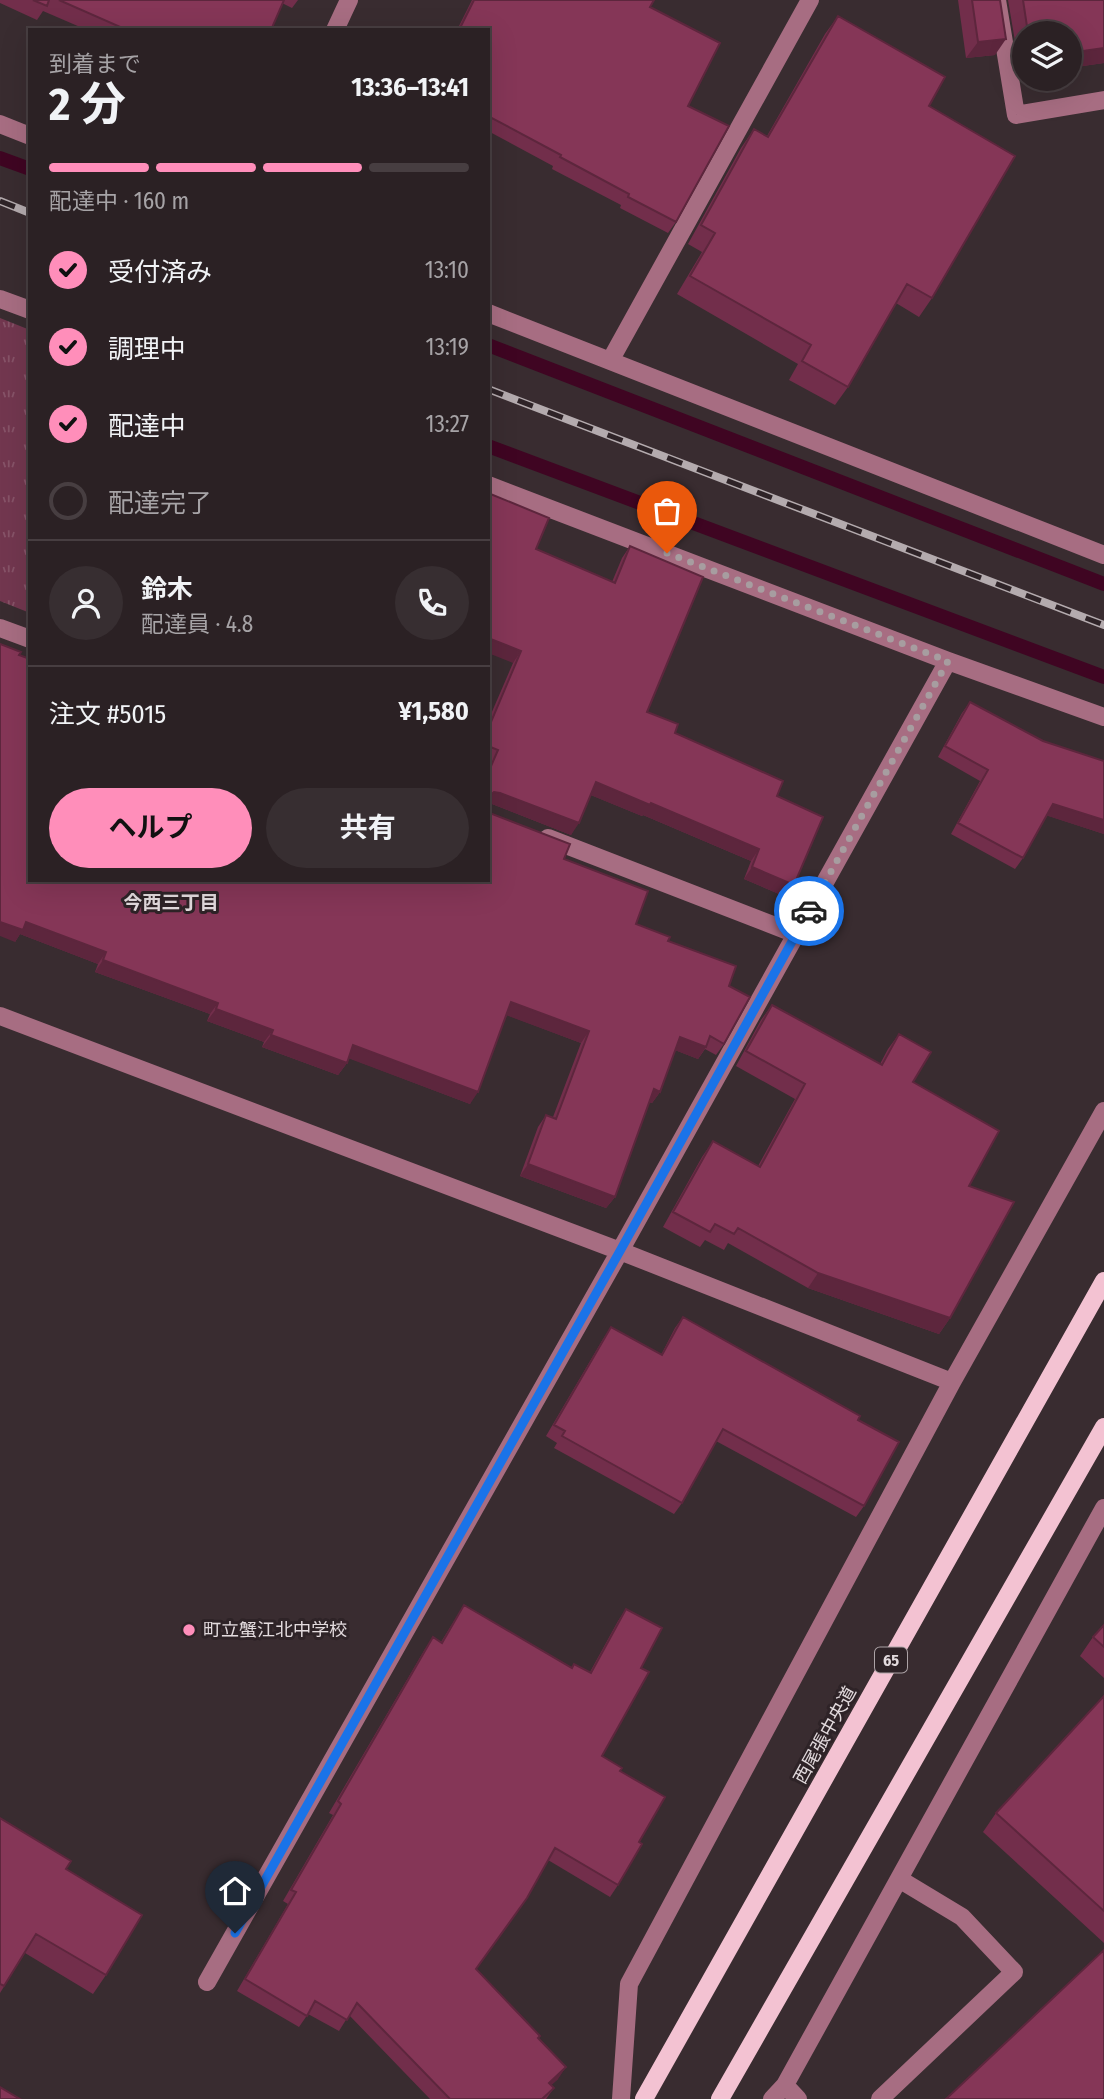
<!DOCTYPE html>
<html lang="ja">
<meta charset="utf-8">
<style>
:root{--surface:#2b2124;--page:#372e31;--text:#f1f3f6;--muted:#a6a3a6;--line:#473e41;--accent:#ff8eba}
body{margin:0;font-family:"Fira Sans Condensed","Noto Sans JP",sans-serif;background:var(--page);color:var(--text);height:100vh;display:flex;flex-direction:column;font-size:26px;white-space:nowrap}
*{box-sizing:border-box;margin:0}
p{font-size:23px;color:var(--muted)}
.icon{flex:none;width:38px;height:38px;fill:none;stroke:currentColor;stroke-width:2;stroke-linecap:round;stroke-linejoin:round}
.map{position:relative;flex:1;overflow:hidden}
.details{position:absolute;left:28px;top:28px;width:462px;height:854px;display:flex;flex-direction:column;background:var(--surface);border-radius:0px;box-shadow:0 7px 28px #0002,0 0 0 2px var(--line)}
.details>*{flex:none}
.controls{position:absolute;left:1012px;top:21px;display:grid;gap:14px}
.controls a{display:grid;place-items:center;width:70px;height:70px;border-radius:50%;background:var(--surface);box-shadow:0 7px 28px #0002,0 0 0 2px var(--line);font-size:35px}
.pin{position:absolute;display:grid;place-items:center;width:60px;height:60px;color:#fff;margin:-72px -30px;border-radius:50% 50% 50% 0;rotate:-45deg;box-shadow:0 0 7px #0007}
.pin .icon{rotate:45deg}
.courier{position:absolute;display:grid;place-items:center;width:70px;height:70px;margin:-35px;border:5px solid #1a73e8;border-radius:50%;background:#fff;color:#222;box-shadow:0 2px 9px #0007}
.headline em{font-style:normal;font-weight:700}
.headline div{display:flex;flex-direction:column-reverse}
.headline{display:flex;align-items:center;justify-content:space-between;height:119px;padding:0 21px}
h1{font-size:46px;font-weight:700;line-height:52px}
.bar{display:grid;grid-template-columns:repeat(4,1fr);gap:10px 7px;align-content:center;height:84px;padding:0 21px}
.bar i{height:9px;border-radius:5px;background:var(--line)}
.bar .current{background:var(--accent)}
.bar p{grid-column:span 4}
.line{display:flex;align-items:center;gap:18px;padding:0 21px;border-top:2px solid var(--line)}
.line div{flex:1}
.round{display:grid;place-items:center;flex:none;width:74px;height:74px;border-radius:37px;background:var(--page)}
ol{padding:0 21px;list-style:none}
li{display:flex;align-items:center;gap:21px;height:77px}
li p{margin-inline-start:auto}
li .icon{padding:7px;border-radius:50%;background:var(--accent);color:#111;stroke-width:4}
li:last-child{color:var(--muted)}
li i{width:38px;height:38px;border:4px solid var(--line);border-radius:50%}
.button{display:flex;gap:14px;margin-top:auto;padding:14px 21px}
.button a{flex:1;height:80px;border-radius:42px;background:var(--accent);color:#111;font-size:28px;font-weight:700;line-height:80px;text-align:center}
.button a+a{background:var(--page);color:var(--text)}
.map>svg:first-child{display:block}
.park{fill:url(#park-tufts)}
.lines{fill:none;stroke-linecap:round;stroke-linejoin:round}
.stream{stroke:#3f0522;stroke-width:14}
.minor{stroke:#a76d82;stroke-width:18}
.major{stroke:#f3c2d2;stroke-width:18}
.rail-casing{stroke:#b4abae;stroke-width:8}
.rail{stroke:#2e2327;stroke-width:5;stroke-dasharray:16;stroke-linecap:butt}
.wall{fill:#722e4b}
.shaded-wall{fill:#5d263d}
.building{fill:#853657;stroke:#5d263d;stroke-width:2}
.done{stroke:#a79da0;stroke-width:7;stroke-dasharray:0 12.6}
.route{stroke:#1a73e8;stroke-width:9}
.poi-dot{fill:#ff8eba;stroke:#2e2327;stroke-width:2.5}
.labels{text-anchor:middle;stroke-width:6;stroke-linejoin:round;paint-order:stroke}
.shield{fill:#2e2327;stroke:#aca3a6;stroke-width:2}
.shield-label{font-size:16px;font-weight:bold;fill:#e2dadd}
.poi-label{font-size:18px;fill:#e2dadd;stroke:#2e2327;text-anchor:start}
.street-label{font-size:18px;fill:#e2dadd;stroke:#2e2327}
.neighbourhood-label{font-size:19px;font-weight:bold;fill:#e2dadd;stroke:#2e2327}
</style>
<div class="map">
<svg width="1104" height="2099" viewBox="0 0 1104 2099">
<defs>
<pattern id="park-tufts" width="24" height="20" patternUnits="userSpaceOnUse" patternTransform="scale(1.75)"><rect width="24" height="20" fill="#72374f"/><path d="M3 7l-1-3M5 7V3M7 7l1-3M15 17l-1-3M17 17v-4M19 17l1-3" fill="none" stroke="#865368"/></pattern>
</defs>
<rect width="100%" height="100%" fill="#392c30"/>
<path class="park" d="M0,318L30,330V613L0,601Z"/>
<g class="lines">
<path class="stream" d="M0,158L30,169
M488,345L1104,584
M488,446L1104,677"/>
<path class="minor" d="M997,0L1016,115L1104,100
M335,30L349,0
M0,124L30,136
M0,299L30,310
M488,313L1104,555
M610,361L810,0
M488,485L948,661L1104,717
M0,628L30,639
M548,838L796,934
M0,1016L620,1251L952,1382
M207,1982L620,1251L948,661
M785,2085L798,2099
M621,2099L629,1984L952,1382L1104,1111
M772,2099L785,2085L1104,1508
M880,2099L1014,1972L962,1917L899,1879"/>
<path class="major" d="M644,2099L1104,1281
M720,2099L1104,1427"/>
<defs>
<path id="rail" d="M0,201L30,213
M488,389L1104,625"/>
</defs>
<use href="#rail" class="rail-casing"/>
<use href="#rail" class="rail"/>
</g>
<path class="wall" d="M0,0H298L292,8L282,3L271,30H87L43,11L37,20L0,3Z
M472,0H654L650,7L688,106L676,222L668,233L620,208L621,205L552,169L553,166L488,131V30H457Z
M958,0H1000L995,55L966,58Z
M1008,0H1104V63L1069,68V33H1024V52L1017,53Z
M838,16L929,106L932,298L919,317L896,303L848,387L835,405L789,380L798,364L677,294L702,252L688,244L741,148L754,129L767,136L825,34Z
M630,546L647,712L675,733L777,796L786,897L744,879L751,861L643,815L642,816L591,795L571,835L492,804H488V766L490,762L488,761V721L513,663L536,549L612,582L622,558Z
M19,655L30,880H488L492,814L564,859L636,924L668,941L729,986L724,1044L716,1055L705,1049L698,1059L675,1050L660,1092L652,1103L649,1102L615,1197L606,1208L520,1176L538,1127L546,1115L553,1117L581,1043L507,1015L470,1104L349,1058L347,1063L338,1075L262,1047L264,1042L207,1021L210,1014L95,972L98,964L20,934L15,942Z
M970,702L1104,834L1046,815L1023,858L1015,869L951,834L980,781L938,757L962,713Z
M772,1005L880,1064L888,1049L899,1034L913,1082L969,1186L950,1318L939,1334L808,1288L728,1243L724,1250L705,1240L700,1247L663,1227L702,1157L713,1141L758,1166L795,1099L736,1066L761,1020Z
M683,1317L858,1420L864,1506L856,1517L716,1441L682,1503L674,1514L554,1448L557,1443L546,1436L603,1339L611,1327L661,1355L675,1328Z
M464,1605L571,1667L590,1672L618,1621L626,1609L641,1668L602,1756L620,1771L639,1842L618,1885L610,1897L548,1860L476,1969L538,2039L558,2079L551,2085L554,2088L546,2099H430L349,2015L339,2031L308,2014L299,2027L237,1991L288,1904L283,1901L333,1815L329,1813L425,1649L433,1637L441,1642Z
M1104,1625V1678L1080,1656L1093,1637Z
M1104,1696V1943L983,1832L996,1813Z
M0,1818L66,1869L106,1975L93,1994L25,1953L0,1993Z"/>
<path class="shaded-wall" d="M1006,39L995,55L966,58L978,42Z
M1024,44V52L1017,53Z
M1104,48V63L1069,68V53Z
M488,638L521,651L513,663L488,653Z
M596,782L651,803L759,849L751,861L643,815L642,816L588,794Z
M494,792L500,793L579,823L571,835L492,804H488V797Z
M1053,804L1104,820V834L1045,815Z
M752,867L794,885L786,897L744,879Z
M0,922H26L106,952L98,964L20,934L15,942L0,936Z
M103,960L218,1003L210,1014L95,972Z
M511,1002L589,1031L581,1043L503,1014Z
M216,1009L273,1030L264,1042L207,1021Z
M271,1035L347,1063L338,1075L262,1047Z
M680,1037L706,1047L698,1059L672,1049Z
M353,1045L478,1092L470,1104L345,1057Z
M654,1089L660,1092L652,1103L645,1101Z
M528,1164L615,1197L606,1208L520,1176Z
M818,1273L950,1318L939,1334L808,1288Z
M566,2067L558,2079L541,2095L549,2083Z"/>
<path class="building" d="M33,0H49L47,6Z
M59,0H284L271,30H124L125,29Z
M474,0H654L650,7L720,43L688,106L729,126L676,222L628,197L629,194L560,157L561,155L492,118L488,126V30H459Z
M972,0H1000L1006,39L978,42Z
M1023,0H1104V48L1069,53V33H1028Z
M838,16L945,77L929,106L1015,156L932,298L907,284L848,387L802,361L811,345L690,276L715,233L701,225L754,129L768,137Z
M488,493L549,518L536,549L615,583L630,546L703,577L647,712L678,724L675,733L783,781L777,796L823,817L794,885L752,867L759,849L651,803L650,805L596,782L579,823L500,793L494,792L488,797V773L498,750L488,746V729L521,651L488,638Z
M0,644L21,652L19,655L30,659V880H488V809L492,814L570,844L564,859L648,891L636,924L670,937L668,941L736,966L729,986L750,997L724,1044L710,1036L706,1047L680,1037L660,1092L654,1089L615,1197L528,1164L546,1115L556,1119L589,1031L511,1002L478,1092L353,1045L347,1063L271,1035L273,1030L216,1009L218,1003L103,960L106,952L26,922L23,930L0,922Z
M970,702L1043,741L1104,761V820L1053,804L1023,858L958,823L988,770L945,746Z
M772,1005L882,1065L899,1034L931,1052L913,1082L999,1131L969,1186L1014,1202L950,1318L818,1273L738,1228L734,1234L715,1224L710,1232L673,1212L713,1141L760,1167L805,1084L746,1051Z
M683,1317L860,1416L858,1420L899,1442L864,1506L723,1429L682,1503L562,1436L565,1431L554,1425L611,1327L662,1355Z
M464,1605L572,1668L574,1664L591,1673L626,1609L662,1628L641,1668L649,1672L602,1756L622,1768L620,1771L665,1797L639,1842L642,1844L618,1885L555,1848L527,1898L476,1969L540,2036L538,2038L566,2067L549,2083L554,2088L542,2099H450L357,2003L347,2020L315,2001L307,2016L245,1979L296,1892L291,1890L341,1804L338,1801L433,1637L442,1643Z
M1104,1625V1647L1093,1637Z
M1104,1696V1911L996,1813Z
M0,1818L71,1861L66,1869L142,1915L106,1975L36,1934L4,1986L0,1984Z
M1104,1950V2099H946Z
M0,2087L20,2099H0Z"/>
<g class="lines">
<path class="done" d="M667,553L948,661L809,911"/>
<path class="route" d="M235,1933L620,1251L809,911"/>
</g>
<circle class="poi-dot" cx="189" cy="1630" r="7"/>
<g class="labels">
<rect class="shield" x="875" y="1647.5" width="32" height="25" rx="5"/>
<g class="shield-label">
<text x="891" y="1666">65</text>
</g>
<g class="poi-label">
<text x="203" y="1636">町立蟹江北中学校</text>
</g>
<g class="street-label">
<text transform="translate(825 1735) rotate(-61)" y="6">西尾張中央道</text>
</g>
<g class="neighbourhood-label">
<text x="171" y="909">今西三丁目</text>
</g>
</g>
</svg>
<div class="controls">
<a><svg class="icon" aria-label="layers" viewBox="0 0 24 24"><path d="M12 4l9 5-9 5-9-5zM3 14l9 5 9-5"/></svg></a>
</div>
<div class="pin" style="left:667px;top:553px;background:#ea580c"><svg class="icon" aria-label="bag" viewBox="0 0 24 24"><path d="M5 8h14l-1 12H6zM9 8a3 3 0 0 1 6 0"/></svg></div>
<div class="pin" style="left:235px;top:1933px;background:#1f2937"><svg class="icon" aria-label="home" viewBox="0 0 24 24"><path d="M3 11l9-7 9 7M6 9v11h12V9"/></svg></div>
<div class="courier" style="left:809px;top:911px"><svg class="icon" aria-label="car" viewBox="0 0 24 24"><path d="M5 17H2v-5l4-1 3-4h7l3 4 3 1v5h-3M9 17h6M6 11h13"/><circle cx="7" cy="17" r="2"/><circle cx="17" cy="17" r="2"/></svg></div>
<section class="details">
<div class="headline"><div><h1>2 分</h1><p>到着まで</p></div><em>13:36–13:41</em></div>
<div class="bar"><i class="current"></i><i class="current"></i><i class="current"></i><i></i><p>配達中 · 160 m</p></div>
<ol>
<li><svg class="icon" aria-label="check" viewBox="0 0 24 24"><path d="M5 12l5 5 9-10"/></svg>受付済み<p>13:10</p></li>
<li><svg class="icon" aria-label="check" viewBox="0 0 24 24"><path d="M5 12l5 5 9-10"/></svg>調理中<p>13:19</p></li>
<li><svg class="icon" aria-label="check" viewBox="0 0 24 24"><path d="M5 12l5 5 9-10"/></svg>配達中<p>13:27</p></li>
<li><i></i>配達完了</li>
</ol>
<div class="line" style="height:126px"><a class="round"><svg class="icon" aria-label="person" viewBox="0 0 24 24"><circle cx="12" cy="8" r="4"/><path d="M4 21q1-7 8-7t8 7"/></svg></a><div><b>鈴木</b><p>配達員 · 4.8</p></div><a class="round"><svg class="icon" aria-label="phone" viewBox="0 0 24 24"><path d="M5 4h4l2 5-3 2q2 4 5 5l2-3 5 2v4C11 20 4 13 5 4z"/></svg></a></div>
<div class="line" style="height:91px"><div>注文 #5015</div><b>¥1,580</b></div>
<div class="button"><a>ヘルプ</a><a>共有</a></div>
</section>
</div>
